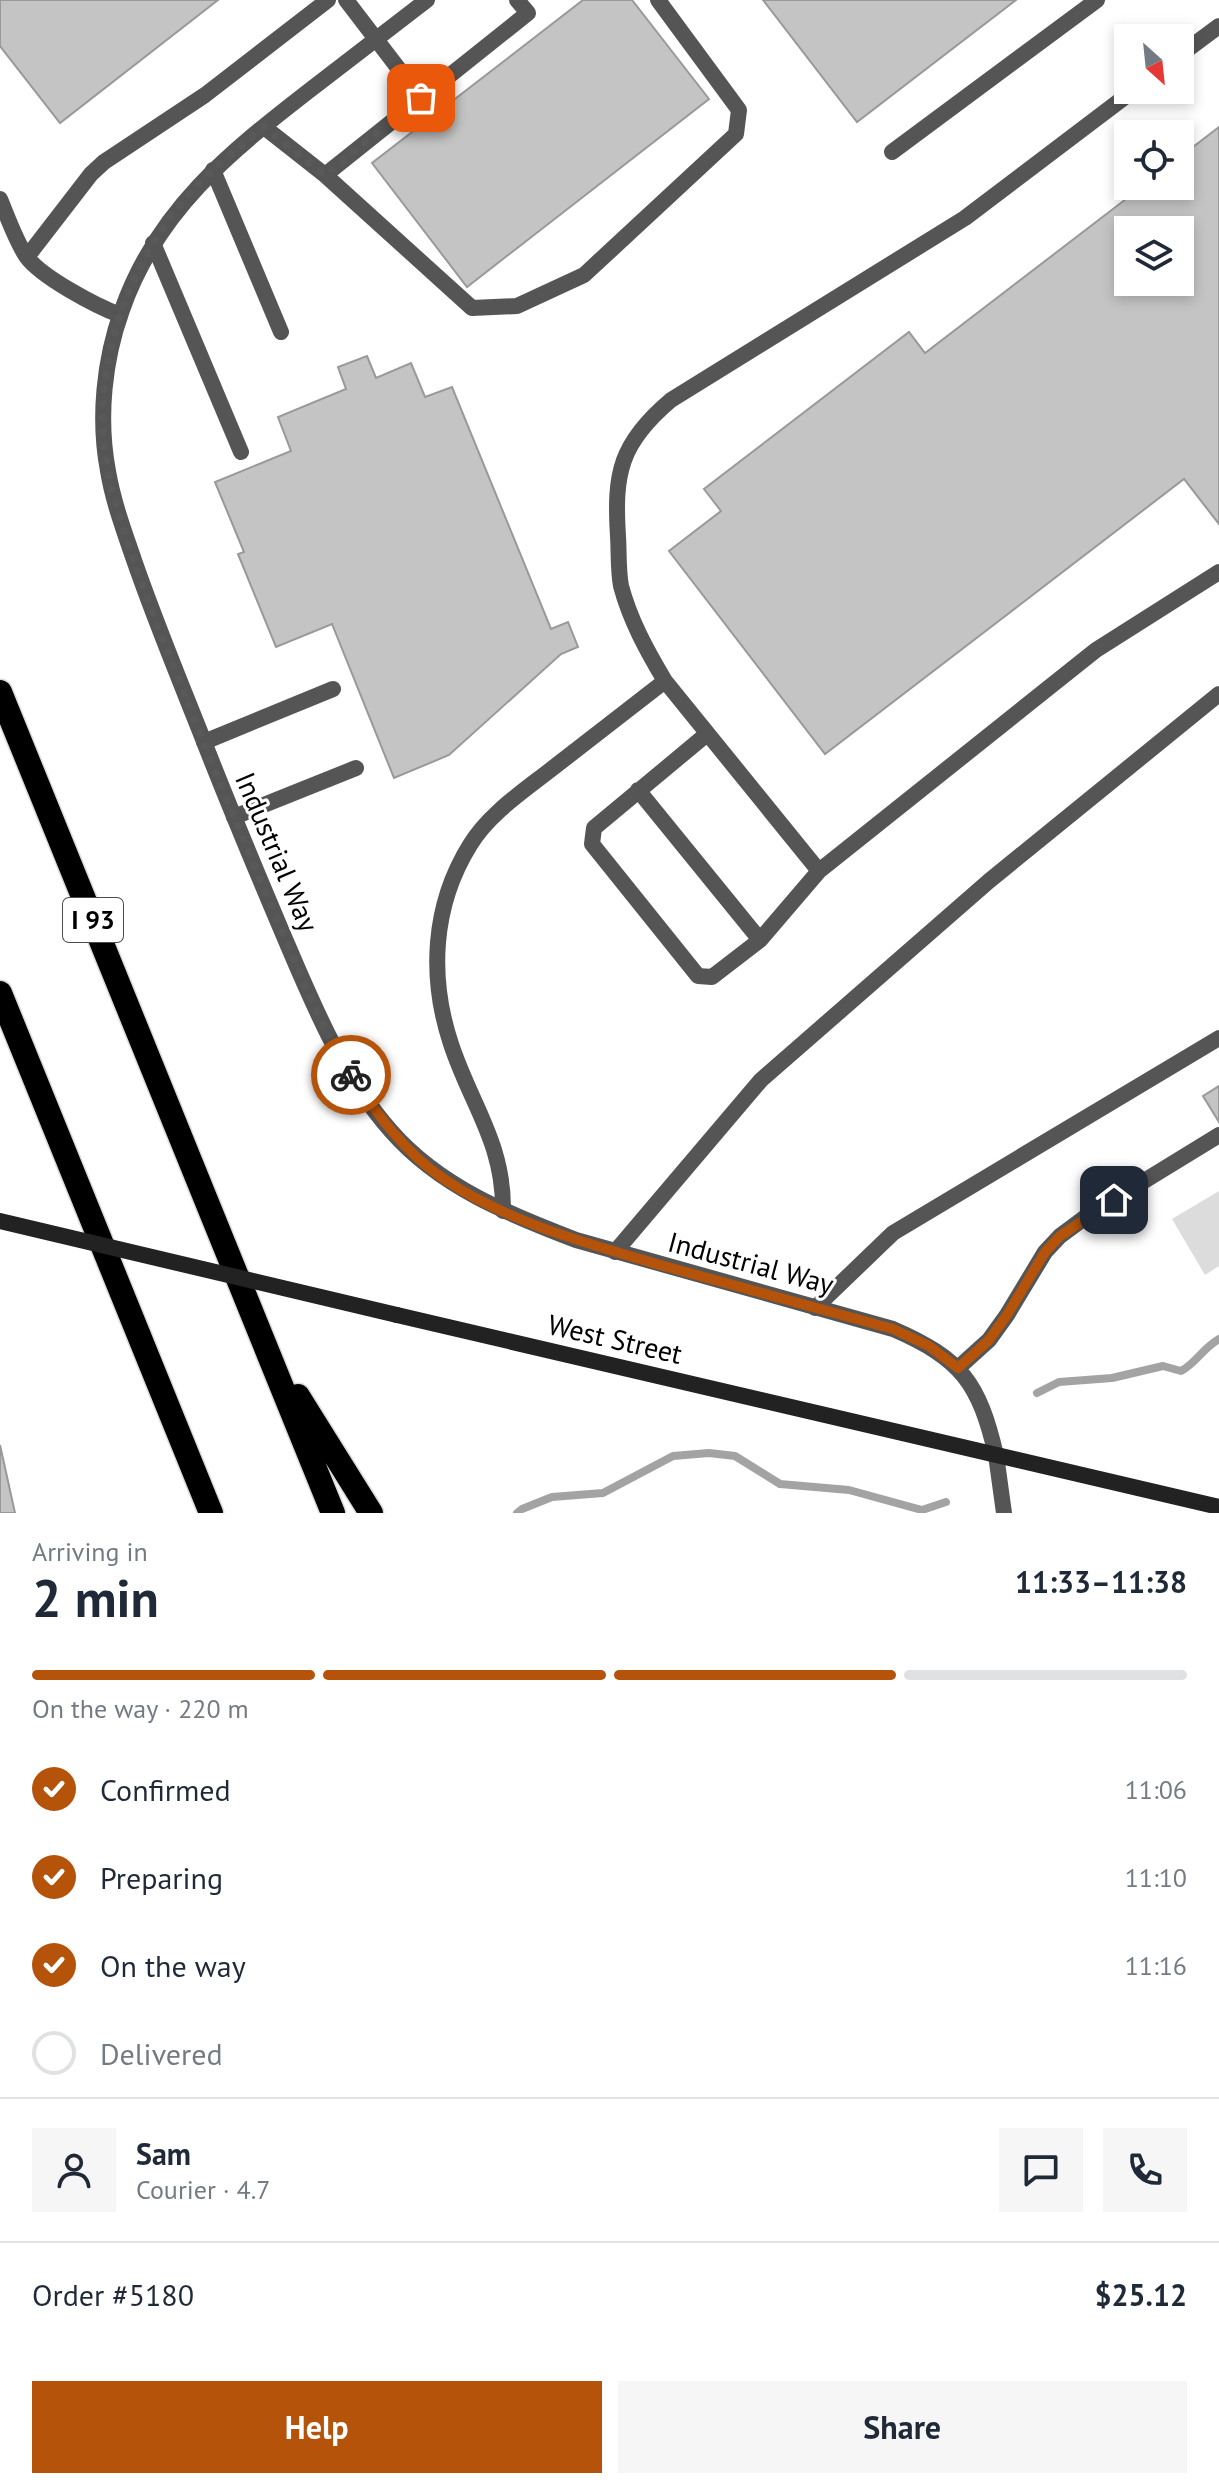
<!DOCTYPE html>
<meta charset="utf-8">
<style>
:root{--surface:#fff;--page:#f6f6f7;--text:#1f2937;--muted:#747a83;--line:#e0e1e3;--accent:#b45309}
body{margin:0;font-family:"PT Sans",sans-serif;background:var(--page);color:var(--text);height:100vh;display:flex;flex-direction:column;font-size:30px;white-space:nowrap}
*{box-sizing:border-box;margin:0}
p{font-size:26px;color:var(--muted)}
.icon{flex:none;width:44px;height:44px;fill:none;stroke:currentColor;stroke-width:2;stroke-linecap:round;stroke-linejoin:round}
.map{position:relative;height:1513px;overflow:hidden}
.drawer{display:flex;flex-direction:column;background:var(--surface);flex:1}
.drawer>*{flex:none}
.needle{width:52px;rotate:153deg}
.buttons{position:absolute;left:1114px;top:24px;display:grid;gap:16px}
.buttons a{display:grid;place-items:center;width:80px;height:80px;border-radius:0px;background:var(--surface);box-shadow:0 4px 12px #0003;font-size:40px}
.pin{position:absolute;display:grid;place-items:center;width:68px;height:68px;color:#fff;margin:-34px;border-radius:16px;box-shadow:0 4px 12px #0006}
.courier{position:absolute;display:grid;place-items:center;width:80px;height:80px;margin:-40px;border:6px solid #b45309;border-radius:50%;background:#fff;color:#222;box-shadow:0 2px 10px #0007}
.head em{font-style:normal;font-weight:800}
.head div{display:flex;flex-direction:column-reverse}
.head{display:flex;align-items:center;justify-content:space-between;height:136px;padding:0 32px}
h1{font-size:52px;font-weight:800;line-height:60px}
.bar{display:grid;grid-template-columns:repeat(4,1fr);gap:12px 8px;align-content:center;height:96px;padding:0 32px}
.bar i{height:10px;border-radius:6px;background:var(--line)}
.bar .selected{background:var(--accent)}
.bar p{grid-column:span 4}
.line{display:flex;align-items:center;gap:20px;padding:0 32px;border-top:2px solid var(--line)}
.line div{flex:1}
.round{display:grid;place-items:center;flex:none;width:84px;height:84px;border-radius:0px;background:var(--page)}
ol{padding:0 32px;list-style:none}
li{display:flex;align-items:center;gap:24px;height:88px}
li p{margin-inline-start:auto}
li .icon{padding:8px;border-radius:50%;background:var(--accent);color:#fff;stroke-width:4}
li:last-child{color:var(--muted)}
li i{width:44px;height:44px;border:4px solid var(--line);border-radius:50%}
.cta{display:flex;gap:16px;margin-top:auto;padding:16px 32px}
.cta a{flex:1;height:92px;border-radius:0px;background:var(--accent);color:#fff;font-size:32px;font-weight:800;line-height:92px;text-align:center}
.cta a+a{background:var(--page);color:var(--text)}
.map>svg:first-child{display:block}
.green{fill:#dcdcdc}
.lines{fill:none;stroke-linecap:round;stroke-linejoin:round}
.stream{stroke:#a3a3a3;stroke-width:8}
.building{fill:#c4c4c4;stroke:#999;stroke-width:2;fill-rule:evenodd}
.motorway-casing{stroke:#dbdbdb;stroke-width:27}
.service{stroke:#555;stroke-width:16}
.minor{stroke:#555;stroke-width:16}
.secondary{stroke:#222;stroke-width:16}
.motorway{stroke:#000;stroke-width:24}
.secondary-bridge{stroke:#222;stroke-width:16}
.done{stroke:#595959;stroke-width:8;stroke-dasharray:0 14.4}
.route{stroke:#b45309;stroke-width:10}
.labels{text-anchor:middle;stroke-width:6;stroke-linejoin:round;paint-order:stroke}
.shield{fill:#fff;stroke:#4c4c4c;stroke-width:2}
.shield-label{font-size:26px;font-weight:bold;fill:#000}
.street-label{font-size:28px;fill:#000;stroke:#fff}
</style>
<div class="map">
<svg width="1219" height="1513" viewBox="0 0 1219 1513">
<rect width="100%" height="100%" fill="#fff"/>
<path class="green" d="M1219,1191V1266L1205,1275L1172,1219Z"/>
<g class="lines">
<path class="stream" d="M1037,1393L1059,1382L1112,1378L1163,1366L1181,1371C1196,1363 1203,1348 1219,1339
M517,1513L522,1509L552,1497L603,1493L673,1456L709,1453L735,1456L780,1484L849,1490L922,1510L946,1502"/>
</g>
<path class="building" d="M0,0H218L60,123L0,46Z
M583,0H632L709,99L467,287L372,163Z
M763,0H1016L857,122Z
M1219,127V524L1184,479L825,754L669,551L721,511L704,489L909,332L925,353L1143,186H1180V157ZM1128,230H1180V282H1128Z
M367,356L376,378L411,363L425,397L452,387L551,629L568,622L578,647L561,654L449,755L394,778L332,624L276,647L238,554L244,552L215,482L291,451L278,417L346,389L338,367Z
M1219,1086V1122L1203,1096Z
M0,1445L15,1513H0Z"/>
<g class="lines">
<defs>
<path id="motorway" d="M0,692L333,1513
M0,993L211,1513
M298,1396L371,1513"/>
</defs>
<use href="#motorway" class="motorway-casing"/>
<path class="service" d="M346,0L421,98
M1180,55L1219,26
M1134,90L965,218L671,400C620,443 614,473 618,536C619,552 618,570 621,586C630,620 647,651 665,681L819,871L1096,650L1219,572
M264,127L325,175L528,13L517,0
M892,152L1097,0
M213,170L281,332
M325,175L472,308L517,306L584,275L736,134L739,110L658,0
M0,199C8,218 15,239 26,256C41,277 96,306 120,315
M153,243L241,452
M27,257L91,174L104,162L205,95L328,0
M707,734L594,828L592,844L698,976L712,977L760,940L819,871
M204,742L333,689
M638,790L760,940
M234,817L356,768
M503,1211C504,1143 471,1105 451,1044C429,978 432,906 470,845C488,815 522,792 549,771C588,741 626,711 665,681
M615,1252L761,1080L989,881L1219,694
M815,1308L893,1233L1219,1038
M996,1455L1004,1513"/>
<path class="minor" d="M427,0C388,30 349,60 310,90C230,152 157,210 122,310C104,360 98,418 108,471C113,501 124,531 134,560C154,618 178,676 201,734C227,801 255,868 283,934C312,1002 342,1076 391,1131C440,1187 508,1214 576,1240L893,1329C962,1359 979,1383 996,1455
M958,1368L989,1340L1007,1315L1045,1252L1060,1236L1087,1216L1219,1135"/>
<path class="secondary" d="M397,1315L1219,1507"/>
<use href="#motorway" class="motorway"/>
<path class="secondary-bridge" d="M0,1221L397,1315"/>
</g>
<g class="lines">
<path class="done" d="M351,1075C323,1031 303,981 283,934C259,876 234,819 211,761C186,697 159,634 137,569C126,537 114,505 108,471C90,379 121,277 180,205C204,175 234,151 264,127L325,175L421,98"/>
<path class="route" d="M351,1075C377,1114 404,1152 444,1179C509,1223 589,1244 664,1266C740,1287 816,1308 893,1329L929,1346L958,1368L989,1340L1007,1315L1045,1252L1060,1236L1114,1200"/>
</g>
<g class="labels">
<rect class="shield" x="63" y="898" width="60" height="44" rx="6"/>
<g class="shield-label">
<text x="93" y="929">I 93</text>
</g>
<g class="street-label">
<text transform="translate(277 852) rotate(67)" y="10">Industrial Way</text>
<text transform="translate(751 1263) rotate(15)" y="10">Industrial Way</text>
<text transform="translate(615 1339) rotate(13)" y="10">West Street</text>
</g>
</g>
</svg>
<div class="buttons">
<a><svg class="needle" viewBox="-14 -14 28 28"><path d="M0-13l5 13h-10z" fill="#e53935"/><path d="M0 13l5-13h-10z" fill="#747a83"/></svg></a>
<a><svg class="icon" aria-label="locate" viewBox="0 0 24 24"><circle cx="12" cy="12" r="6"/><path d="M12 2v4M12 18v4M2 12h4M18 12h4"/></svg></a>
<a><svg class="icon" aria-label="layers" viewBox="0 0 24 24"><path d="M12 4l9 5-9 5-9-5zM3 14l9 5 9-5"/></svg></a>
</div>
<div class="pin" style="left:421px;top:98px;background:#ea580c"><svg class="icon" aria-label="bag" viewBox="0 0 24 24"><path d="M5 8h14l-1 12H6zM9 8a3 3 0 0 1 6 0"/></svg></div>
<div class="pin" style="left:1114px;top:1200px;background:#1f2937"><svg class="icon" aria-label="home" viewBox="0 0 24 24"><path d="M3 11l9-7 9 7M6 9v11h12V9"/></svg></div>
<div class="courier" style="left:351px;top:1075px"><svg class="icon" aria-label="bike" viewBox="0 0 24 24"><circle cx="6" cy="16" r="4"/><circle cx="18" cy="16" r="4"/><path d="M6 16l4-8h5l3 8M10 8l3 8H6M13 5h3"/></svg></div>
</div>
<section class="drawer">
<div class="head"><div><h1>2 min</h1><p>Arriving in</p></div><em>11:33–11:38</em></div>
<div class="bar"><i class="selected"></i><i class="selected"></i><i class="selected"></i><i></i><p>On the way · 220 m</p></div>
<ol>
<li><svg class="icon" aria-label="check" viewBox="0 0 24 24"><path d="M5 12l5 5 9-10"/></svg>Confirmed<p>11:06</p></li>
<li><svg class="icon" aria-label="check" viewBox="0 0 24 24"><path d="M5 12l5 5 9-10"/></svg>Preparing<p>11:10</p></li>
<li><svg class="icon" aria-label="check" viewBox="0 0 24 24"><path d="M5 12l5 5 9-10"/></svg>On the way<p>11:16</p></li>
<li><i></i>Delivered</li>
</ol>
<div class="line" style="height:144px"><a class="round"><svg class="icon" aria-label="person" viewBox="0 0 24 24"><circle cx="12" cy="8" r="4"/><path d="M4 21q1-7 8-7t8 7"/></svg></a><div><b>Sam</b><p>Courier · 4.7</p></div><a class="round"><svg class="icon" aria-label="chat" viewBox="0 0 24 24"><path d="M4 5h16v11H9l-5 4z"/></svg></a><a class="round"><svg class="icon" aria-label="phone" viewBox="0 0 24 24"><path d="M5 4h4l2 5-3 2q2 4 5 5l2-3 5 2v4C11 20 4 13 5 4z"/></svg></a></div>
<div class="line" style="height:104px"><div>Order #5180</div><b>$25.12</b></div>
<div class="cta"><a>Help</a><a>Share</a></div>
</section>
